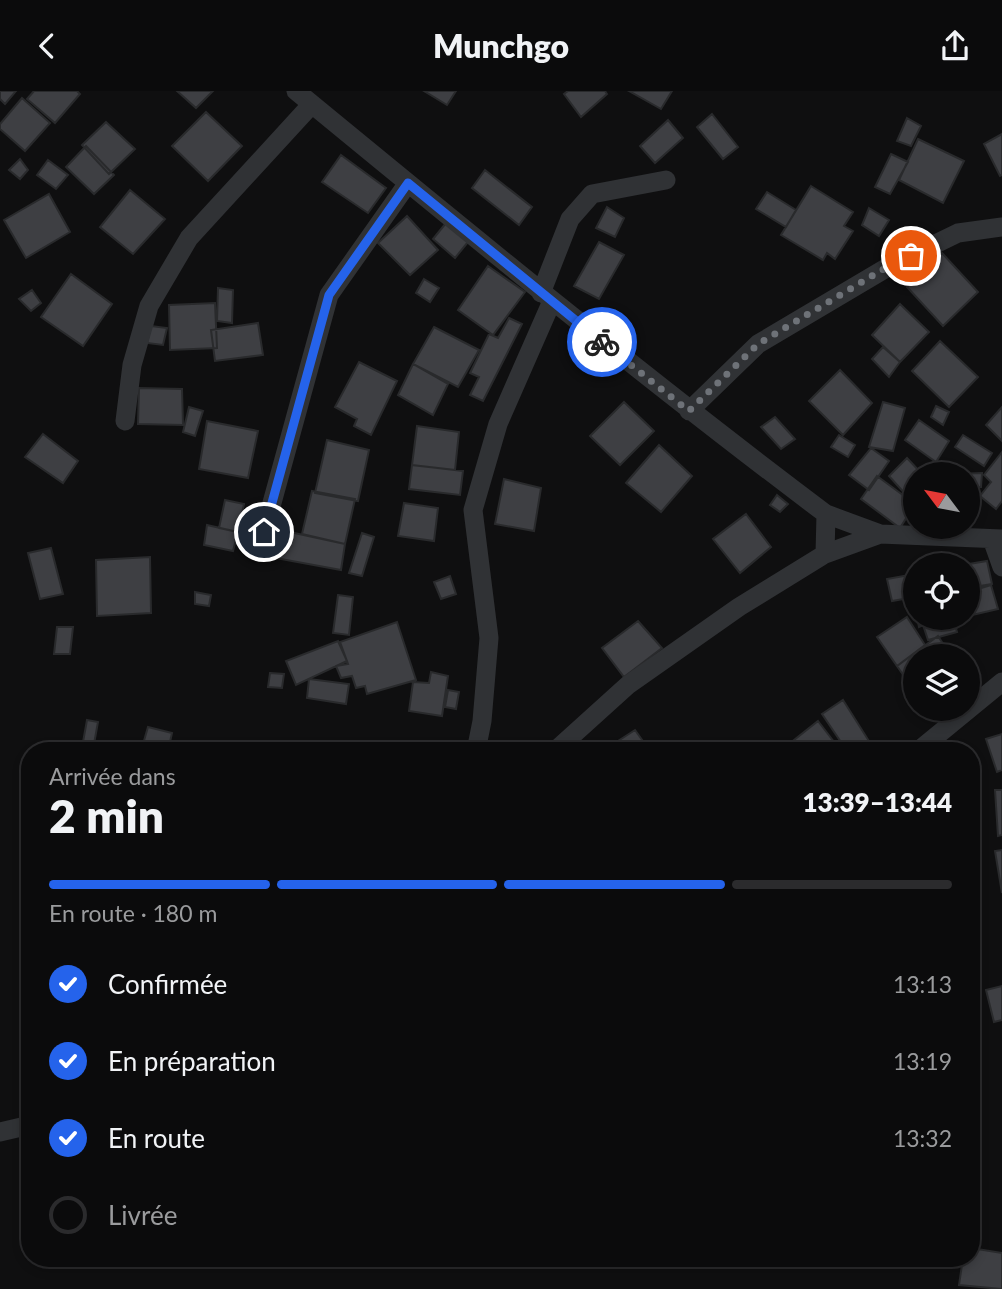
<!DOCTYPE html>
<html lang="fr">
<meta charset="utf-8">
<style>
:root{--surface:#0b0b0c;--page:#141415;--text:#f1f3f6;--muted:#9a9b9d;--line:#2b2b2d;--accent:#2563eb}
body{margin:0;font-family:Lato,sans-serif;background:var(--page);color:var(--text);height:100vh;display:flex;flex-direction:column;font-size:26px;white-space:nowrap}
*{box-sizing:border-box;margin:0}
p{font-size:23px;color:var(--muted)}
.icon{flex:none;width:38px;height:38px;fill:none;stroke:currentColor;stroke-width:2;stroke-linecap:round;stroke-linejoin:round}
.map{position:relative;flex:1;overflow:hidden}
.sheet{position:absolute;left:21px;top:651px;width:959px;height:525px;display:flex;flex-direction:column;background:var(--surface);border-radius:28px;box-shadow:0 4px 10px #0003,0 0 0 2px var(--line)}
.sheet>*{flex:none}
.needle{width:46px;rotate:302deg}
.tools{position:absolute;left:903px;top:371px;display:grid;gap:14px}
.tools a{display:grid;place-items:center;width:77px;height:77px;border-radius:50%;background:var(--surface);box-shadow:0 4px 10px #0003,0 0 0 2px var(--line);font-size:35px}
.pin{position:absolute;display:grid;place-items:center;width:60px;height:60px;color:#fff;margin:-30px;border:4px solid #fff;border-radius:50%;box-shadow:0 2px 7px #0007}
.courier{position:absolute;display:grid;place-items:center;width:70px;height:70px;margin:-35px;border:5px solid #2563eb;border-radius:50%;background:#fff;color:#222;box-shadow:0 2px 9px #0007}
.headline em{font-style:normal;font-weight:800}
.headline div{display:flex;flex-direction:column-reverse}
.headline{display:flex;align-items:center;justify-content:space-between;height:119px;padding:0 28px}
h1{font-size:46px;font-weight:800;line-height:52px}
.bar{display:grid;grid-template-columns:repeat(4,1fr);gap:10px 7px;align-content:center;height:84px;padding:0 28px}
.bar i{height:9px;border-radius:5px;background:var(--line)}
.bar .on{background:var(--accent)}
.bar p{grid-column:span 4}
ol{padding:0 28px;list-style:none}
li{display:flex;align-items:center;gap:21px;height:77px}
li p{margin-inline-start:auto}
li .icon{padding:7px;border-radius:50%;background:var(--accent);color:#fff;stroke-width:4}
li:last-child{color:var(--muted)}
li i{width:38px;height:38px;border:4px solid var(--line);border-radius:50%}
header{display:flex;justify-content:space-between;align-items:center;height:91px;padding:0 28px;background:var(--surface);font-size:32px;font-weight:800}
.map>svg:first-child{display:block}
.building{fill:#3e3f43;stroke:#292a2c;stroke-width:2}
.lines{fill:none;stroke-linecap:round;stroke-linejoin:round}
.street{stroke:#303235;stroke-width:19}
.done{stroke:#6e7278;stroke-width:7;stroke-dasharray:0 12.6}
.route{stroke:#2563eb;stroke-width:9}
</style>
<header><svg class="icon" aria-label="back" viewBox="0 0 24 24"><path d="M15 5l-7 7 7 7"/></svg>Munchgo<svg class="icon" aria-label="share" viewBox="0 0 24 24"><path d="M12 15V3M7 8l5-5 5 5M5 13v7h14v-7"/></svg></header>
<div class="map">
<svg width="1002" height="1198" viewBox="0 0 1002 1198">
<rect width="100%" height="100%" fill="#0f0f10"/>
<path class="building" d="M0,0H16L5,13L0,8Z
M34,0H77L80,3L55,32L27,8Z
M177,0H213L196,17Z
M424,0H456L447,14Z
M568,0H605L607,3L581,26L564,3Z
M629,0H672L661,18Z
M22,7L50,32L25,60L0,38V33Z
M206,21L242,55L208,90L172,55Z
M712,23L738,56L723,68L697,36Z
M907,27L921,35L911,55L897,50Z
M668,29L683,47L655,72L640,55Z
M106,31L135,58L109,83L82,54Z
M1002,43V84L1000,85L984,53Z
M918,48L964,70L943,112L899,89Z
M86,55L114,84L94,103L66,76Z
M891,63L908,71L890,103L875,96Z
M341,64L386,97L368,122L322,91Z
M20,68L28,79L20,88L9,79Z
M48,69L68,84L56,98L37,84Z
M485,79L532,116L519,134L472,97Z
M811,95L853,121L844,135L853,140L835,168L827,162L823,169L781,144Z
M130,99L165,128L133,163L100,136Z
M767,101L796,119L786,136L756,118Z
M49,103L70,141L26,167L4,129Z
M607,116L624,127L615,146L596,137Z
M869,117L889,129L879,145L862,134Z
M407,125L438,159L410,184L378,152Z
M446,132L468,151L455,167L433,148Z
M599,151L624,164L599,208L574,195Z
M942,162L978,201L943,235L907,196Z
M488,175L525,201L493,244L458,219Z
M71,183L112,213L83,255L41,226Z
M424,188L439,197L430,211L416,202Z
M218,197L233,199L232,232L217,230Z
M32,199L41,212L31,220L19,208Z
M215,212L217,257L170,259L169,214Z
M900,213L929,241L900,271L872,244Z
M509,227L522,233L483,310L470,304L479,286L470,282L489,243L498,247Z
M258,232L263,264L215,270L211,239Z
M151,235L167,237L163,254L147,252Z
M434,236L479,259L458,296L413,273Z
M940,250L978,286L949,316L912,280Z
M883,256L900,271L889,286L872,268Z
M359,271L397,290L371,344L354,335L357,328L335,316Z
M413,273L448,293L433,324L398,304Z
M840,279L872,312L843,344L809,310Z
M139,297L182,298L183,334L138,333Z
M624,311L654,340L620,374L590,345Z
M883,311L905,317L893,360L869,356Z
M936,315L949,321L943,334L931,326Z
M189,316L203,320L195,345L183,341Z
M1002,316V350L986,334Z
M775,326L795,348L781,358L761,336Z
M919,329L949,350L936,371L905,349Z
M207,330L258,340L248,387L199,378Z
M417,335L459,341L455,379L412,374Z
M43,343L78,370L63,392L25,366Z
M839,344L855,354L848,366L831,356Z
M963,344L992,362L984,375L955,356Z
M327,349L369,359L358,410L315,402Z
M659,354L692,385L661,421L626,392Z
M871,357L889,370L869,399L849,384Z
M1002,361V410L996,418L980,405L991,391L984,384Z
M907,367L922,383H915V414L889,385Z
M412,374L463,380L460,404L409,398Z
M982,382L981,396L968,397V383H955Z
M877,385L915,413L900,437L861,408Z
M504,388L541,397L534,440L495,433Z
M312,400L355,408L345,453L302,443Z
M777,404L788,413L780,421L770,414Z
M225,409L244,413L238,441L219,437Z
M404,412L438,417L434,450L398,445Z
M746,423L771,456L740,482L713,448Z
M207,434L238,441L233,460L204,454Z
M276,438L345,453L341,479L270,466Z
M362,442L374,446L362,485L349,482Z
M51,457L63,503L40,508L28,462Z
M150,466L151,522L97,525L96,469Z
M987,470L992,493L968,497V474H963Z
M915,483V506L892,510L887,488Z
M450,485L456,503L441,508L434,491Z
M991,494L998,518L968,525V501Z
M195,501L211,504L209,515L195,513Z
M338,504L353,506L349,544L333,542Z
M907,526L925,554L897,575L877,546Z
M917,527H953L957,541L928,549L923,534L919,536Z
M638,530L662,557L624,586L602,557Z
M397,531L416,589L367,603L365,595L356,597L352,585L341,587L336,575L348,573L340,551Z
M57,536H73L70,563H54Z
M938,545L951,565H915V601L897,575Z
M338,550L347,570L296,594L286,570Z
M431,581L448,585L442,625L409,620L413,591L429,592Z
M270,582L284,583L282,597L268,596Z
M309,588L349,593L346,613L307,607Z
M448,599L459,601L456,618L445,616Z
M843,609L874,658L872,660H847L822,623Z
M87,629L98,631L94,653L83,651Z
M818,630L841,660H786L784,657Z
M148,636L172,642L168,660H141Z
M635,639L650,660H624L618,650Z
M1002,643V679L997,681L986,648Z
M974,679L981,715L971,716V680Z
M995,699H1002V744L998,745Z
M1002,759V802L995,760Z
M1002,895V929L994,931L986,899Z
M971,1157L1002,1162V1198L959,1194L963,1167H971Z"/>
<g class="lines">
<path class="street" d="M296,0C471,144 645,287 826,423L825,463
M541,202L570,128L592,103L666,89
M689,320L758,253L888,176L958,142L1002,136
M125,330L132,274L149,215L189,147L312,13
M826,423L880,443
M264,441L329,204L408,92
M992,448L1002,476
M476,660L482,630L489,547L473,419L498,333L552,210
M555,660L628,594L739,516L825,463L880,443L1002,448
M918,660L1002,591
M0,1041L30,1034"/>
</g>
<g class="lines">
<path class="done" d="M602,251L689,320L758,253L887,176L911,165"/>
<path class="route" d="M264,441L329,204L408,92L602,251"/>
</g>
</svg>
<div class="tools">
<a><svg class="needle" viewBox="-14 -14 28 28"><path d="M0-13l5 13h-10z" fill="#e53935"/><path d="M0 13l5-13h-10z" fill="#9a9b9d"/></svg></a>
<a><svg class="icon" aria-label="locate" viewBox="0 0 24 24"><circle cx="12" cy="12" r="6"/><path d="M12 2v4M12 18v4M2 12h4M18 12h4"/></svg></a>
<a><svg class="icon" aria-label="layers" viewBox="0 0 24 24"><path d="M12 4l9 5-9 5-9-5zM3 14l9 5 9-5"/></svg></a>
</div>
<div class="pin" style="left:911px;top:165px;background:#ea580c"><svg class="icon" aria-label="bag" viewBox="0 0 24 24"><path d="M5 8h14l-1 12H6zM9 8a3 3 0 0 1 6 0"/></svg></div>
<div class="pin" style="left:264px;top:441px;background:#1f2937"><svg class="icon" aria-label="home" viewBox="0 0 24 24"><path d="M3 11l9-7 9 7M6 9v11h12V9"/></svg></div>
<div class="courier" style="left:602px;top:251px"><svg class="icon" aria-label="bike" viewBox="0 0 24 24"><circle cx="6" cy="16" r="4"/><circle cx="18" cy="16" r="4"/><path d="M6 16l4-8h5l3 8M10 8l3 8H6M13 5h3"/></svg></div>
<section class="sheet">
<div class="headline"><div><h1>2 min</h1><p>Arrivée dans</p></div><em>13:39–13:44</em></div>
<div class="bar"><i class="on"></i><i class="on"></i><i class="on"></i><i></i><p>En route · 180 m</p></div>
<ol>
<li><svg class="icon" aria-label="check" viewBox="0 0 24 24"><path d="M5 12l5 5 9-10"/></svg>Confirmée<p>13:13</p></li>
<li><svg class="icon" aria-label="check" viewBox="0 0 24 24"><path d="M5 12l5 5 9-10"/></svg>En préparation<p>13:19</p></li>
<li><svg class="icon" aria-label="check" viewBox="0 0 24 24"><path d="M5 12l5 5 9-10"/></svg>En route<p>13:32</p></li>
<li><i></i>Livrée</li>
</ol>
</section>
</div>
